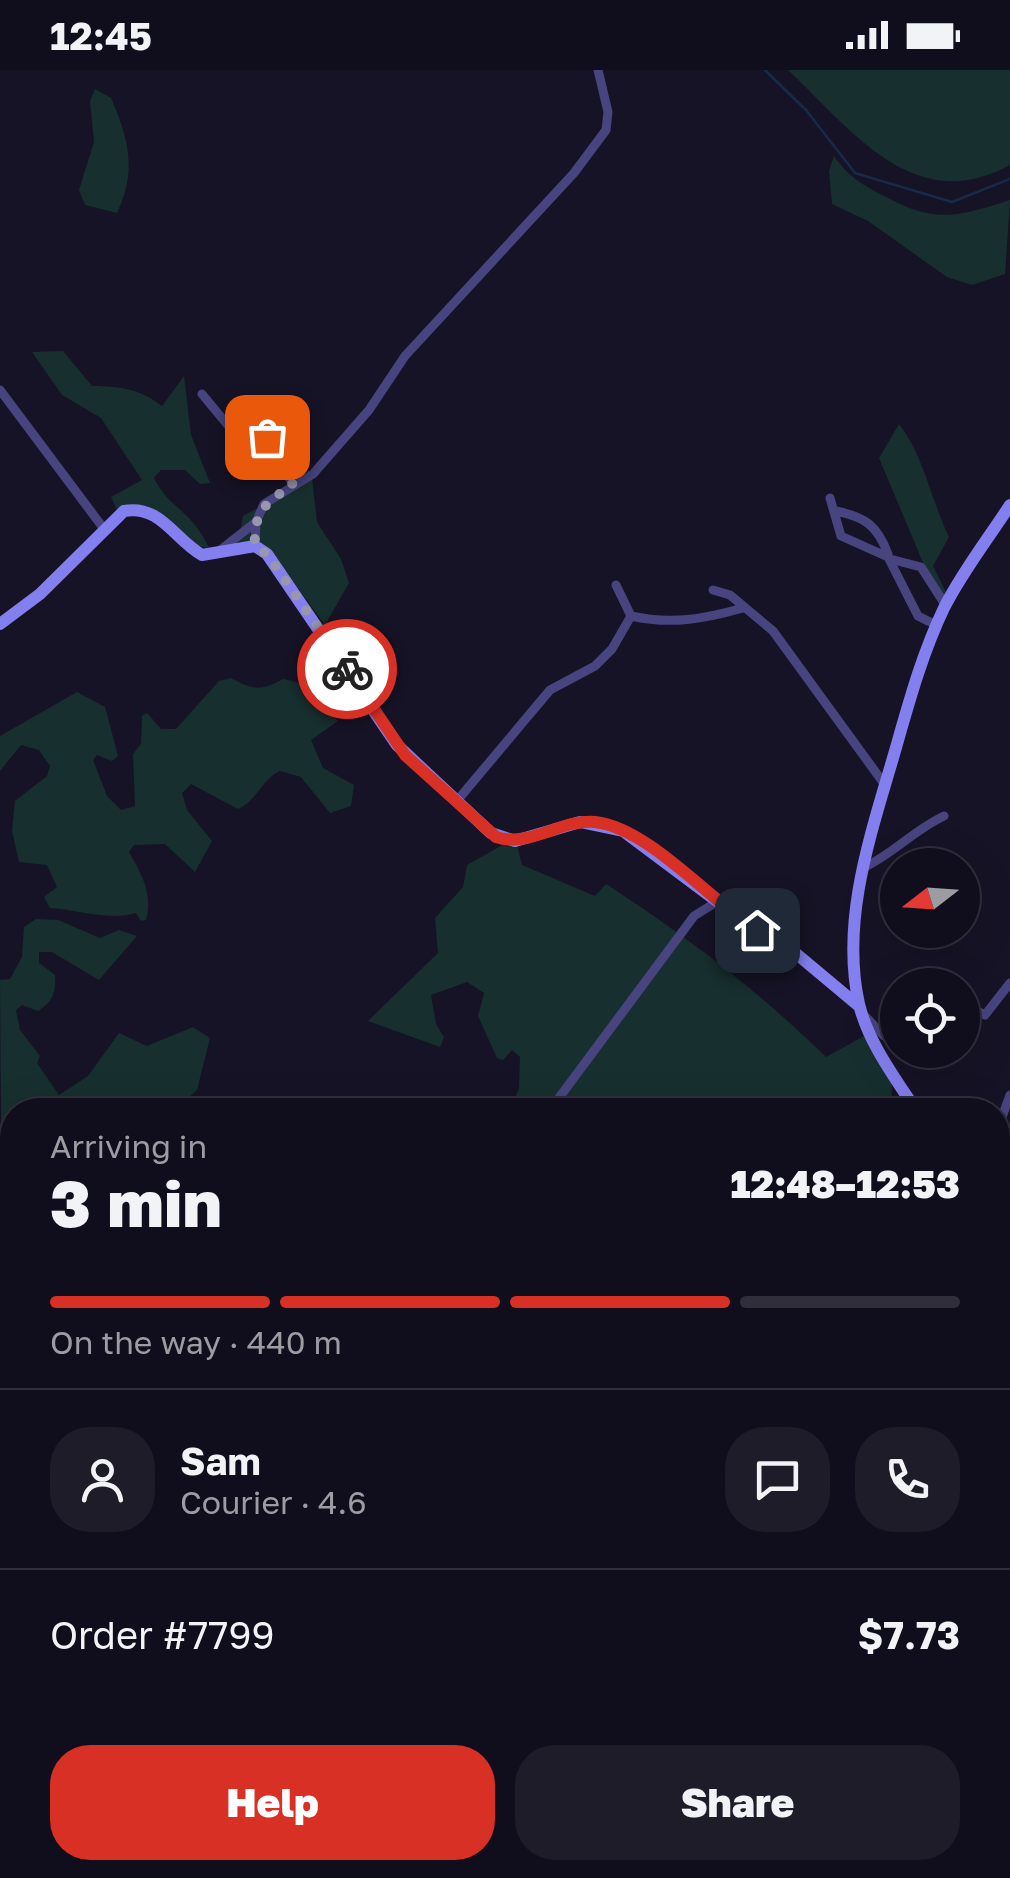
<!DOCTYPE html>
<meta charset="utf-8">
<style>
:root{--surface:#100e1c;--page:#1e1c29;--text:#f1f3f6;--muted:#9c9ca3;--line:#302e3b;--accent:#d93025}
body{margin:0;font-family:"Golos Text",sans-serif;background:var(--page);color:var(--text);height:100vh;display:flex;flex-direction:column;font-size:38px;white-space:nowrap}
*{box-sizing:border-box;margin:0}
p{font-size:32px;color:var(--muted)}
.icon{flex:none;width:55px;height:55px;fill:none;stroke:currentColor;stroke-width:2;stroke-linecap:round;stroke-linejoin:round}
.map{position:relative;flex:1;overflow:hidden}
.sheet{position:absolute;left:0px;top:1028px;width:1010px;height:782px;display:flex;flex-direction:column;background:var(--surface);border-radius:40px 40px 0 0;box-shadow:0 10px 40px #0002,0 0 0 2px var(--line)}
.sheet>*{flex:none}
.needle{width:65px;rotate:253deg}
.tools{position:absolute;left:880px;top:778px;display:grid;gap:20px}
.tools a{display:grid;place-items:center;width:100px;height:100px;border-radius:50%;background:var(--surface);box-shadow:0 10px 40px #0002,0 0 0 2px var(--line);font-size:50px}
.pin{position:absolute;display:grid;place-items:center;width:85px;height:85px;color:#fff;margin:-42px;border-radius:20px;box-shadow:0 5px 15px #0006}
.courier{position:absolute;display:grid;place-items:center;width:100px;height:100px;margin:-50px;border:8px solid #d93025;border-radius:50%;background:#fff;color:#222;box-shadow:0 2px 12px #0007}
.overview em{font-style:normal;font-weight:800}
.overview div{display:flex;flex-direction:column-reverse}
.overview{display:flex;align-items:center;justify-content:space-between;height:170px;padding:0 50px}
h1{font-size:65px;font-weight:800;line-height:75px}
.bar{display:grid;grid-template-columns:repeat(4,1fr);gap:15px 10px;align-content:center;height:120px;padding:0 50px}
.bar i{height:12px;border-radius:8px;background:var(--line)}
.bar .selected{background:var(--accent)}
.bar p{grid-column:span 4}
.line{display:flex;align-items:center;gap:25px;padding:0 50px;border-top:2px solid var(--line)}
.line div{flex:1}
.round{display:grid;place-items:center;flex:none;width:105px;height:105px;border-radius:40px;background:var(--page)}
.primary-button{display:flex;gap:20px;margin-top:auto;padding:20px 50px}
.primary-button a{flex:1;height:115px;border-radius:40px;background:var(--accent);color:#fff;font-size:40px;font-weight:800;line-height:115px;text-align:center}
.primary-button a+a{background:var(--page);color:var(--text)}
.status{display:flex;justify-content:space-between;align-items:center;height:70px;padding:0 50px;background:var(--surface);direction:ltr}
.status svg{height:28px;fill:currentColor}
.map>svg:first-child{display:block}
.green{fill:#172f2e}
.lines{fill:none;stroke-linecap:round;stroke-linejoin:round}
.stream{stroke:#172a4a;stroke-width:2.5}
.street{stroke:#47447f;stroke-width:9}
.secondary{stroke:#847fee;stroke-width:12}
.done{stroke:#9996b0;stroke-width:10;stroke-dasharray:0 18}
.route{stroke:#d93025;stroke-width:12}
</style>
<div class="status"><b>12:45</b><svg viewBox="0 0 49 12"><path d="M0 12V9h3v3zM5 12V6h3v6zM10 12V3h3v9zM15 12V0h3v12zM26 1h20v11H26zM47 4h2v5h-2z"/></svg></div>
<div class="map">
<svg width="1010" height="1808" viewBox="0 0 1010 1808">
<rect width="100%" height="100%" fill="#161326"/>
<path class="green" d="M788,0H1010V95C914,148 851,59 788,0Z
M95,19L111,28C129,70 137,100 117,143L85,135L79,120L94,72L90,31Z
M834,86C848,106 861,114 882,125C934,153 955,148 1010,130L1005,204L972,215L947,207L868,151L832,134L829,101Z
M63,281L92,316C120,316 140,319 162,336L184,306L191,365L210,413L200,414L185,400H161L154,408C170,440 192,440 209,478L198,476L147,436L117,440L111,427L142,410L101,348L62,325L32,282Z
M899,354C924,386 931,430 949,467L933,496L946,522L940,533L879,388Z
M312,408L317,452L341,489L349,513L325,555L270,480L258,471L238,472L243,446Z
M231,608C252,620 262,621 283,609L313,616L338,651L311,670L323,698L354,715L351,736L330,743L301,707L280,701C261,710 256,732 238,739L191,714L182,723L187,740L212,771L195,802L165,774L134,775L129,782C142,804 153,825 146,850L141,851L136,843C110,851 78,840 50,838L44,827L57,817L47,795L19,792L12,761L15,731L47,706L50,696L39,680L21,675L0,701V666L77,622L105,637L118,686L112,691L97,685L93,690L107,726L121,740L135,736L133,684L141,674L142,646L147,643L161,659H176L219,611Z
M506,773L517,775L522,795L595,826L606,814C689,868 755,918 826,987L864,966L892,1015L891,1040H506L512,1036L519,1018L520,987L512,980L503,990L497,988L478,946L484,923L467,912L431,925L436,954L444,967L440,977L368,951L438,883L435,848L463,817L467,795Z
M36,849L58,850L100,868L119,860L137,866L99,910L52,882H39V893L55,905C56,923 53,931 38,941L22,935L16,940L20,960L40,986L37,993L59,1025L88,1006L119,963L147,976L193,957L210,968L197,1020L174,1040H12V1172L2,1177L0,910L10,909L22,887L24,857Z
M335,1798H468L463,1808H345Z"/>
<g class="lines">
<path class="stream" d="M765,0L806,40L855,103L952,132L1010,109
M0,1192L12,1205
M0,1630L6,1627L12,1566
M347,1798L358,1808"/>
<path class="street" d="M0,320L104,459
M202,324L245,376L271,369L293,416
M830,428L841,466L888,487L918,546L936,555
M836,441C865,447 877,455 888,484
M255,476L256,452L264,434L313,404L369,340L405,286L574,103L606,60L608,42L598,0
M219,481L256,452
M890,489L921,497L946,536
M713,520L730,525L773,561L885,715
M631,546C671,555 704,549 743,538
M456,732L550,620L595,596L612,579L631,546L616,515
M863,798C893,784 914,760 944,746
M962,933L985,945L1010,913
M864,945L884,966L898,963
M550,1040L694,846L718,831
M998,1058L1010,1025
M661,1798L674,1808
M877,1808L881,1798"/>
<path class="secondary" d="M0,554L40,524L124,441C160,434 175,470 202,485L255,476L267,484L397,675L491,763L515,771L580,752L623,761L746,853L793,881L860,937
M916,1040C895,1008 868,972 859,934C840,849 872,761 895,681C909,632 922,584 944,538C962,502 988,469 1010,435
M998,1162L1010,1181
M998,1632L1010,1620
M927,1808V1798"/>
</g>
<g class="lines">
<path class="done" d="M267,367L283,387L293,416C265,431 253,444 255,476L267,484L347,599"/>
<path class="route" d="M347,599L405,685L496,767C530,778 560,749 595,752C649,758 710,831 757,860"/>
</g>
</svg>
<div class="tools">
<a><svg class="needle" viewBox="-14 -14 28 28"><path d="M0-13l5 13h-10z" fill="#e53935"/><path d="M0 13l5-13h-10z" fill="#9c9ca3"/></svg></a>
<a><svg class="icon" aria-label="locate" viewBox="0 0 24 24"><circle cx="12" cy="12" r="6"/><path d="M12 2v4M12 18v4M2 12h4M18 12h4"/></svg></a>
</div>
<div class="pin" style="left:267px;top:367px;background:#ea580c"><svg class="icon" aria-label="bag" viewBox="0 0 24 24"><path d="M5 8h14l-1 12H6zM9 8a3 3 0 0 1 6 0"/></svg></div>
<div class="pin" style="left:757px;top:860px;background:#1f2937"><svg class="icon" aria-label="home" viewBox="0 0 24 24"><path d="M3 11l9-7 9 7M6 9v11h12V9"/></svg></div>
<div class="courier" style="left:347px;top:599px"><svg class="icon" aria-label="bike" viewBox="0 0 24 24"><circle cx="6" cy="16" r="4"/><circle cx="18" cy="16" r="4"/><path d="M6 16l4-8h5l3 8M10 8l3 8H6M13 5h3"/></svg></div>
<section class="sheet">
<div class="overview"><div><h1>3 min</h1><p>Arriving in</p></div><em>12:48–12:53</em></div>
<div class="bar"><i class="selected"></i><i class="selected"></i><i class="selected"></i><i></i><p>On the way · 440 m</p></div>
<div class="line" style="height:180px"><a class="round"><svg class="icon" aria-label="person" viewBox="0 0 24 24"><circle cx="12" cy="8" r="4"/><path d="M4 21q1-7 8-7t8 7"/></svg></a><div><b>Sam</b><p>Courier · 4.6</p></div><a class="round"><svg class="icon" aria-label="chat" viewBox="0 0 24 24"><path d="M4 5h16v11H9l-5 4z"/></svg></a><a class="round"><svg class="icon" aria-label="phone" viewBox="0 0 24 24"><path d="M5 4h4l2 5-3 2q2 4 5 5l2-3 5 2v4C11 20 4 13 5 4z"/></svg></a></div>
<div class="line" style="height:130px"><div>Order #7799</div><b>$7.73</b></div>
<div class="primary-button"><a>Help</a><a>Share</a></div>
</section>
</div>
